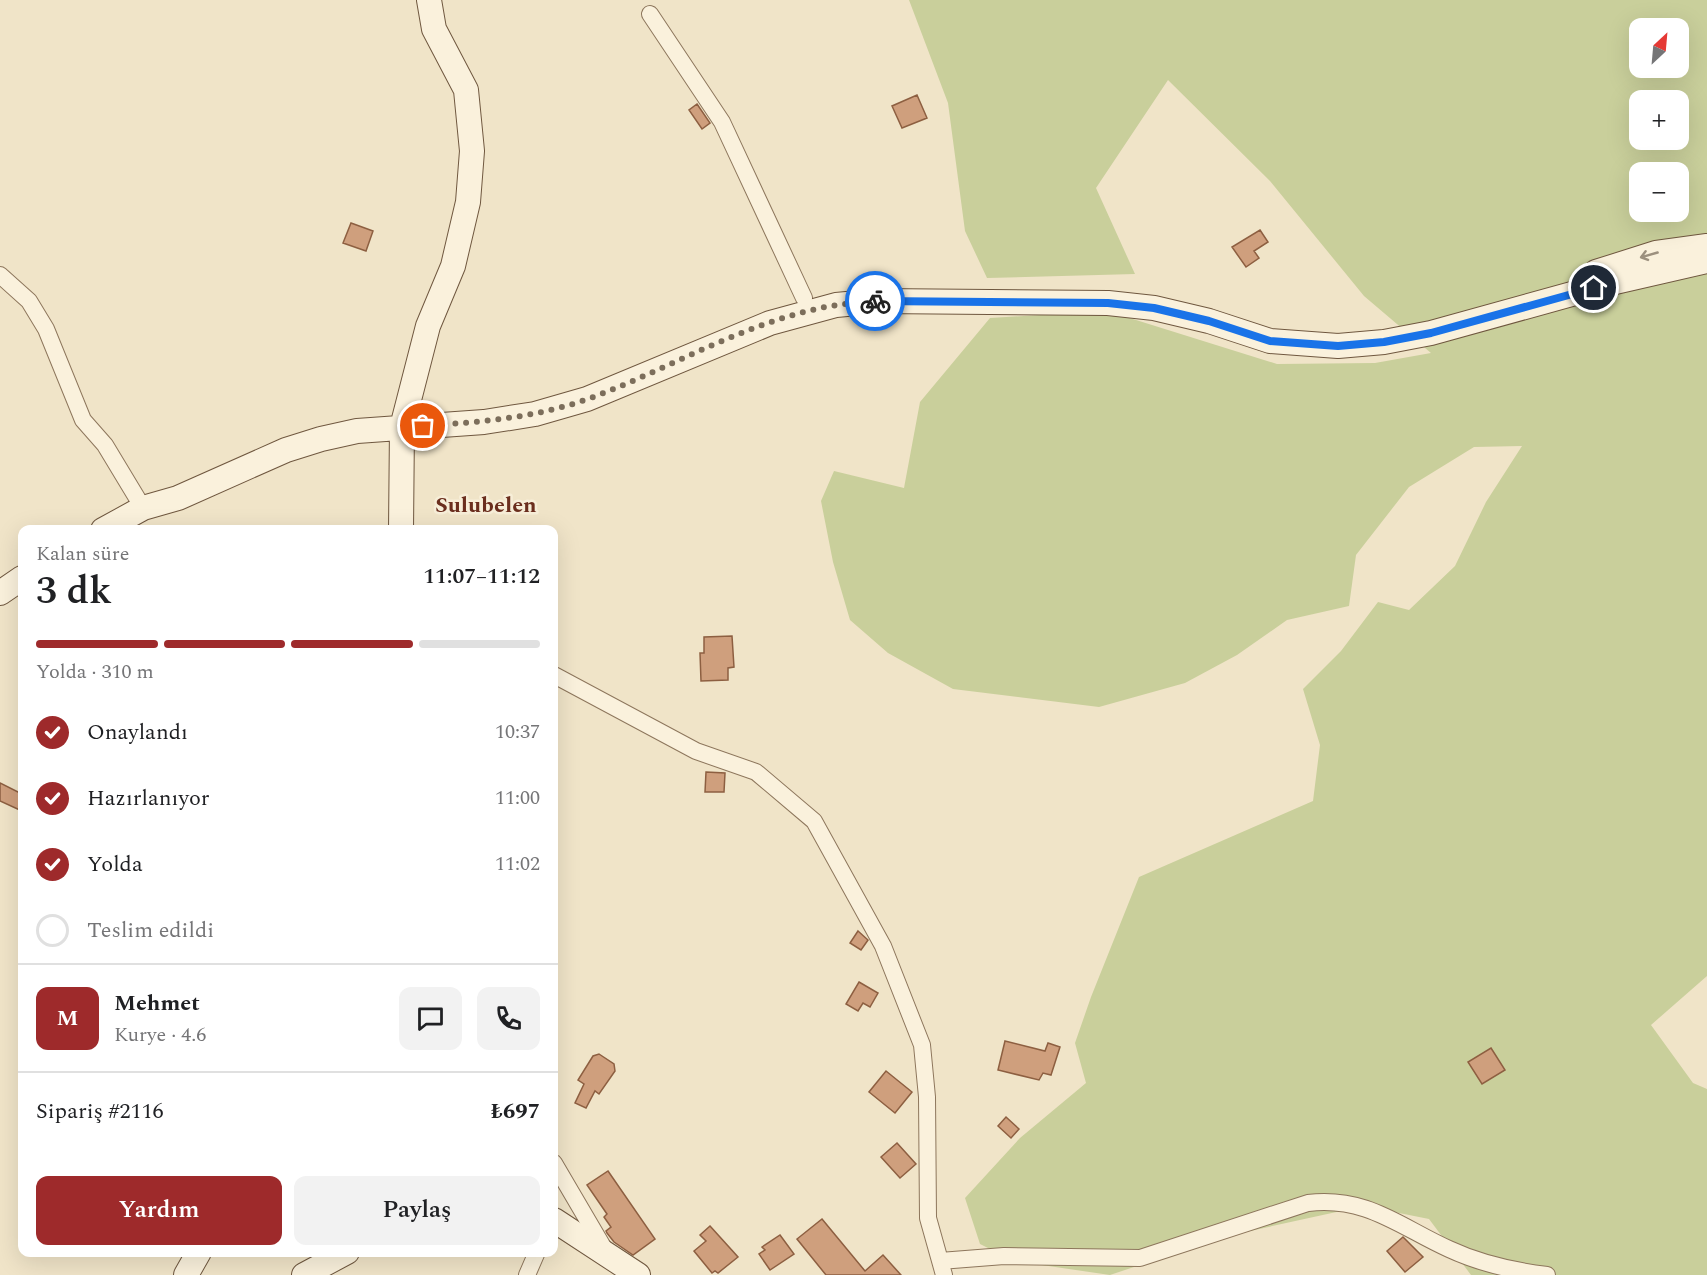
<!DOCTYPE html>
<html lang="tr">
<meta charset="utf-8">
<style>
:root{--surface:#fff;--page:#f2f2f2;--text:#202124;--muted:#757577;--line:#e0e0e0;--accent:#9e2a2b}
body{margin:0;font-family:Spectral,serif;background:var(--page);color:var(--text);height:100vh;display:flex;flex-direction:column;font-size:22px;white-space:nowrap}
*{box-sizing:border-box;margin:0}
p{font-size:20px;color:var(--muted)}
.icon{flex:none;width:33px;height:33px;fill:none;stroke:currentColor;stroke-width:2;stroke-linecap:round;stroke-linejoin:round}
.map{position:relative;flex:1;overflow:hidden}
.drawer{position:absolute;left:18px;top:525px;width:540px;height:732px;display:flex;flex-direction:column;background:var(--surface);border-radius:12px;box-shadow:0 6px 24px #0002}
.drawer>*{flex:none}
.needle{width:39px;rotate:26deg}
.tools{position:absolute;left:1629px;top:18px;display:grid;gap:12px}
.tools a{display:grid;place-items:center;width:60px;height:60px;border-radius:12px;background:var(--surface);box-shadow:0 6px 24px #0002;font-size:30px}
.pin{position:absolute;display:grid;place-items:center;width:51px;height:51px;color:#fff;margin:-26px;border:3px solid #fff;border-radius:50%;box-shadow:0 2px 6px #0007}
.courier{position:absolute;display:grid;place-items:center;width:60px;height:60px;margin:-30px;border:4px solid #1a73e8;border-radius:50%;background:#fff;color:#222;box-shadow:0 2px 8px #0007}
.summary em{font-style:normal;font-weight:600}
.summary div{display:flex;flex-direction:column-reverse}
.summary{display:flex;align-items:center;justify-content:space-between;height:102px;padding:0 18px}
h1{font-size:39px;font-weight:600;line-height:45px}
.bar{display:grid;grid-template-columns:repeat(4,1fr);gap:9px 6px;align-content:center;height:72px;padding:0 18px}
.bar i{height:8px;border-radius:4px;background:var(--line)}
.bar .on{background:var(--accent)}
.bar p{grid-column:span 4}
.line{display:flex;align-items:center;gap:15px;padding:0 18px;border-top:2px solid var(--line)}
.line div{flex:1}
.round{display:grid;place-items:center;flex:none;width:63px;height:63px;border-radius:12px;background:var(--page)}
ol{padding:0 18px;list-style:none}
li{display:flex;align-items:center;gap:18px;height:66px}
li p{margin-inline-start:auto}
li .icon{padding:6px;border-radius:50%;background:var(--accent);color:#fff;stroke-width:4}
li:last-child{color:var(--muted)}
li i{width:33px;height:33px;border:3px solid var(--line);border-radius:50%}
.primary-button{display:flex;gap:12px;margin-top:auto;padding:12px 18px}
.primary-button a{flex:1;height:69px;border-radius:12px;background:var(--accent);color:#fff;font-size:24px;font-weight:600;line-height:69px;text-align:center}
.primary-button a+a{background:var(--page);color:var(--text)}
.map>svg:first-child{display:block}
.green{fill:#c9cf9b;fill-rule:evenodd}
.building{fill:#cf9f7d;stroke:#8d5f41;stroke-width:1.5}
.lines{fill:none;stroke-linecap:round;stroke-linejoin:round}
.street-casing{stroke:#8d765c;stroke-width:18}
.secondary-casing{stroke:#6f573f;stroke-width:26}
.street{stroke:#faf1dc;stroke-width:16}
.secondary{stroke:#faf1dc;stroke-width:24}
.oneway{stroke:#9c907e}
.done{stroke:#7c6e5b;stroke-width:6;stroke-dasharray:0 10.8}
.route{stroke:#1a73e8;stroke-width:8}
.labels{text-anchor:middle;stroke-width:5;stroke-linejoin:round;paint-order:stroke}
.neighbourhood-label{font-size:22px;font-weight:bold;fill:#6b2e1e;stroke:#f7eed8}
</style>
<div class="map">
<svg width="1707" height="1275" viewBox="0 0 1707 1275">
<rect width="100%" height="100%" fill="#f0e4c8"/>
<path class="green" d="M909,0H1707V976L1651,1025L1693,1083L1707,1089V1275H1471L1429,1219L1364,1206L1227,1236L1110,1275L1014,1261L980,1244L965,1198L1020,1138L1086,1083L1075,1043L1091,997L1139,877L1313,801L1320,745L1303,689L1341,651L1378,602L1409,610L1455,566L1486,502L1522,446L1474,447L1409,487L1356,555L1349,606L1287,620L1237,655L1185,683L1099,707L953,689L888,653L850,620L833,562L821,501L834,471L904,488L920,402L990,318L1056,314L1120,315L1277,364L1375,363L1431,353L1364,296L1270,181L1168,80L1096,188L1135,274L987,278L965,231L948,103ZM1640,28H1678V68H1640ZM1640,100H1678V140H1640ZM1640,172H1678V212H1640Z"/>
<path class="building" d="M917,95L927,118L902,128L892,106Z
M697,104L710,123L702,129L689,110Z
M351,223L373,231L366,251L343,243Z
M1260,230L1268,242L1254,251L1259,258L1246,267L1232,247Z
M732,636L734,667L728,668V680L701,681L700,653H704V637Z
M706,772L725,773L724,792H705Z
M0,783L22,794V811L0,801Z
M858,931L868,940L861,950L850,943Z
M859,982L878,993L870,1007L863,1003L858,1011L846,1004Z
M1005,1041L1045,1051L1048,1043L1060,1047L1051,1075L1043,1073L1039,1080L998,1070Z
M1491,1048L1505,1070L1482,1084L1468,1062Z
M599,1054L614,1064L615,1071L599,1094L595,1091L586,1108L575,1103L584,1084L578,1080L593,1056Z
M886,1071L912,1092L895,1113L869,1092Z
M1006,1117L1019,1129L1011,1138L998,1126Z
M897,1143L916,1164L900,1178L881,1157Z
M608,1171L655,1239L633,1255L614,1242L607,1233L606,1231L611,1227L604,1217L607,1214L587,1185Z
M822,1219L865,1271L883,1255L901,1275H826L797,1239Z
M710,1226L738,1257L718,1273L715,1271L712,1273L694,1251L706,1241L700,1235Z
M780,1235L794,1254L770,1270L759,1254L765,1250L762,1247Z
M1403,1237L1423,1257L1405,1272L1387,1251Z"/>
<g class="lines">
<defs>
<path id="street" d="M650,14L722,122L804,298
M0,275L29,301L46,329L83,420L105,445L143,508
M554,675L696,751L756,772L814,821L883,946L922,1045L927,1097L928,1218L944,1275
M554,1163L605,1250
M940,1261L1004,1256L1140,1258L1308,1203C1367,1196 1400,1227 1449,1249C1479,1263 1515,1271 1547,1275
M527,1275L537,1252"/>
<path id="secondary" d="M1596,272L1656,253L1707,246
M103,530L143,508L178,498L286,450L321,439L357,431L484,422L535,414L587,399L770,323L836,305L879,301L1108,303L1154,308L1209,321L1270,341L1338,346L1384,342L1431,333L1615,282L1707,261
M401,530L402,427L428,326L453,266L468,202L472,151L466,90L434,29L429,0
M0,593L22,578
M554,1220L638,1275
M186,1275L199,1252
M304,1275L347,1252"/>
</defs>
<use href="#street" class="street-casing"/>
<use href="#secondary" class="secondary-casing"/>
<use href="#street" class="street"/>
<use href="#secondary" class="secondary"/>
</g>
<defs><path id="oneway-shaft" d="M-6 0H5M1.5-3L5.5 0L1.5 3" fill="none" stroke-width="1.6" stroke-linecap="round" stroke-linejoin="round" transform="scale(1.5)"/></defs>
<use class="oneway" href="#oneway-shaft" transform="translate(1649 255) rotate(164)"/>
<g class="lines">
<path class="done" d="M423,426C480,422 534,418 588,399C662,372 731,330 808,311C830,305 852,303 875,301"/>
<path class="route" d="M875,301L1108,303L1154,308L1209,321L1270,341L1338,346L1384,342L1431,333L1594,288"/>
</g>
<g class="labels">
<g class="neighbourhood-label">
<text x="486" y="512">Sulubelen</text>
</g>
</g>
</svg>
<div class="tools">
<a><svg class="needle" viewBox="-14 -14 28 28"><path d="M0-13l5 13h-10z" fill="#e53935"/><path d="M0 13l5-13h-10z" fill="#757577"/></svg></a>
<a>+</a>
<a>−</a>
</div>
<div class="pin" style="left:423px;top:426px;background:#ea580c"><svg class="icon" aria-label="bag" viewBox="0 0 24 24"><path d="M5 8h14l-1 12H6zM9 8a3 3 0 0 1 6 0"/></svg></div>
<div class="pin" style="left:1594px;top:288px;background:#1f2937"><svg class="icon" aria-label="home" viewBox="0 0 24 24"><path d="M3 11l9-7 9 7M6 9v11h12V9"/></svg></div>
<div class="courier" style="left:875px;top:301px"><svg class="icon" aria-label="bike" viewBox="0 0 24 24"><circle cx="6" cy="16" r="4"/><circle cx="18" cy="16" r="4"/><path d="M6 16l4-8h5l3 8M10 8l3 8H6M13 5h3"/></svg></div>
<section class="drawer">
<div class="summary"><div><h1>3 dk</h1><p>Kalan süre</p></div><em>11:07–11:12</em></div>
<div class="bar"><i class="on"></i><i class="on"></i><i class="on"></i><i></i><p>Yolda · 310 m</p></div>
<ol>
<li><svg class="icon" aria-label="check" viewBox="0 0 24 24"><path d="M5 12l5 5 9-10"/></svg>Onaylandı<p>10:37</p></li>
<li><svg class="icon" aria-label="check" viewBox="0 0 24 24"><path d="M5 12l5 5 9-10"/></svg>Hazırlanıyor<p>11:00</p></li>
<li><svg class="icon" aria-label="check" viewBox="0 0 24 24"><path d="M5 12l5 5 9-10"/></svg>Yolda<p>11:02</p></li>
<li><i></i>Teslim edildi</li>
</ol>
<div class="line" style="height:108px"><b class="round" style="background:var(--accent);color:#fff">M</b><div><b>Mehmet</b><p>Kurye · 4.6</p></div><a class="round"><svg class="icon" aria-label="chat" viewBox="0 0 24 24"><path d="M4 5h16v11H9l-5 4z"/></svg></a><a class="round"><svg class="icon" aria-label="phone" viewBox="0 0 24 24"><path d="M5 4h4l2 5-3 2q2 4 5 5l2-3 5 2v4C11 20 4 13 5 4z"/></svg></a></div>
<div class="line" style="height:78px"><div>Sipariş #2116</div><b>₺697</b></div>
<div class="primary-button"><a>Yardım</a><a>Paylaş</a></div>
</section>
</div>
